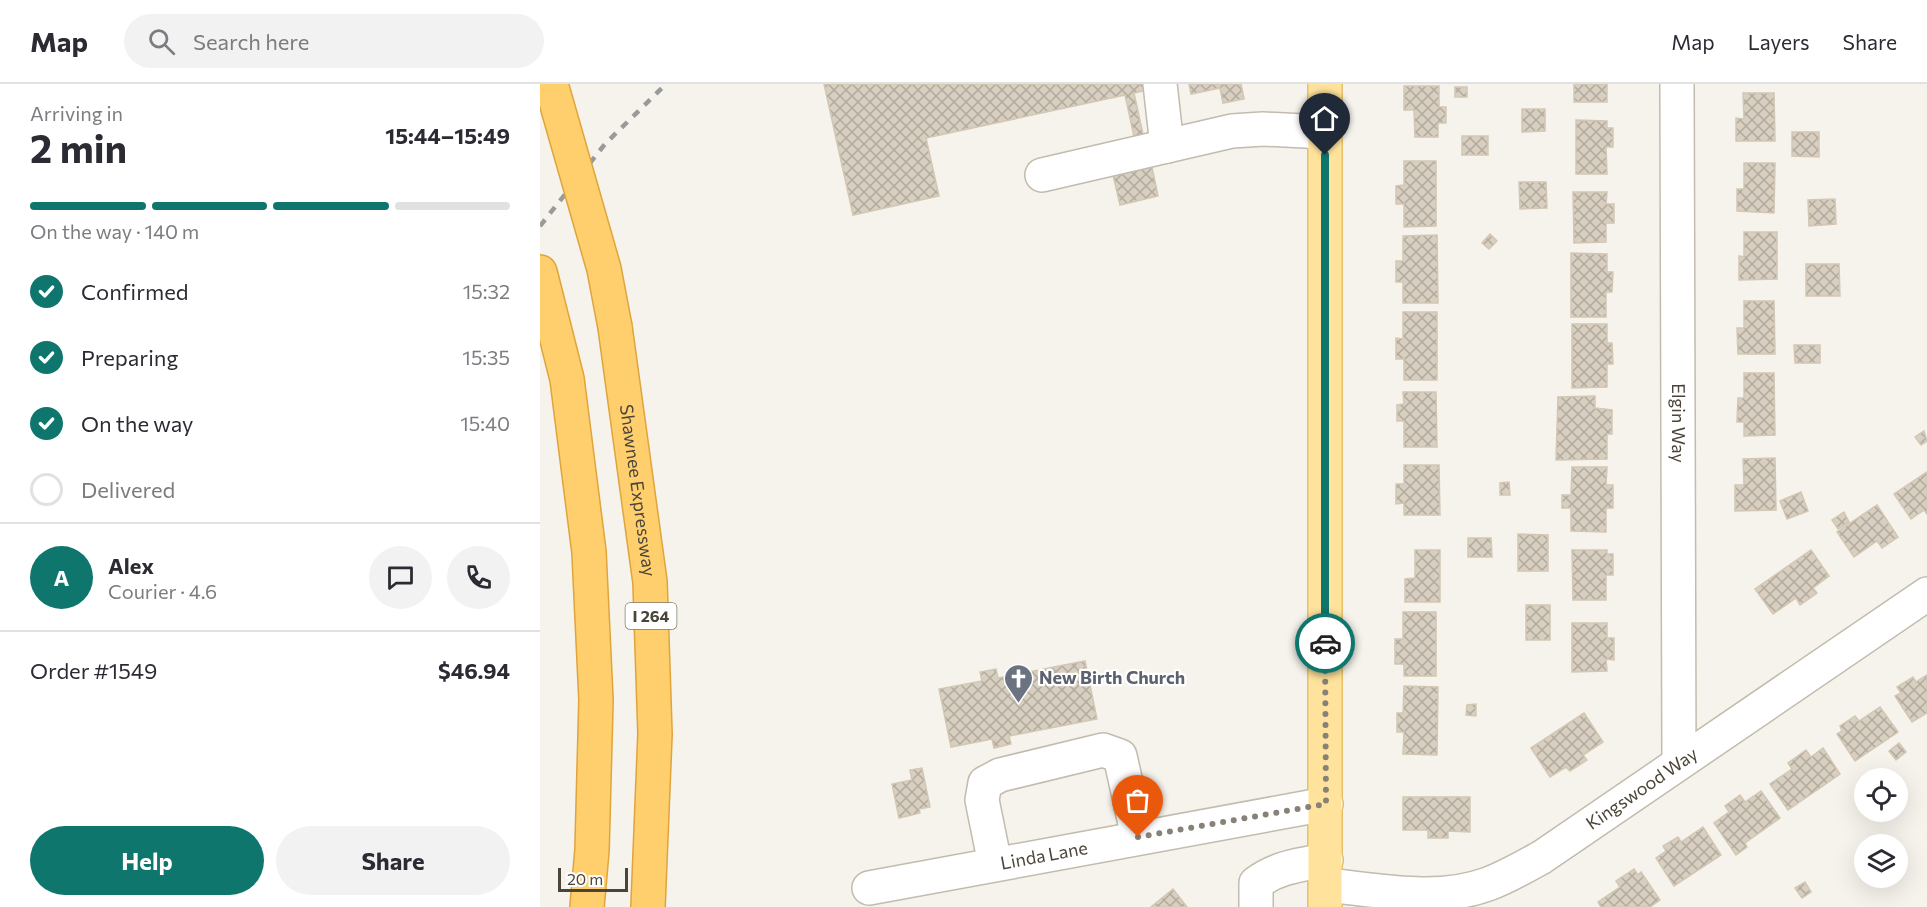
<!DOCTYPE html>
<meta charset="utf-8">
<style>
:root{--surface:#fff;--page:#f2f2f3;--text:#2b2b33;--muted:#7c7c81;--line:#e1e1e2;--accent:#0f766e}
body{margin:0;font-family:Commissioner,sans-serif;background:var(--page);color:var(--text);height:100vh;display:flex;flex-direction:column;font-size:22px;white-space:nowrap}
*{box-sizing:border-box;margin:0}
p{font-size:20px;color:var(--muted)}
.icon{flex:none;width:33px;height:33px;fill:none;stroke:currentColor;stroke-width:2;stroke-linecap:round;stroke-linejoin:round}
.map{position:relative;flex:1;overflow:hidden}
.side{display:flex;flex-direction:column;background:var(--surface);width:540px}
.side>*{flex:none}
.controls{position:absolute;left:1314px;top:684px;display:grid;gap:12px}
.controls a{display:grid;place-items:center;width:54px;height:54px;border-radius:50%;background:var(--surface);box-shadow:0 6px 24px #0002;font-size:30px}
.scale{position:absolute;left:18px;bottom:15px;width:70px;box-sizing:border-box;padding-left:6px;border:3px solid #4b4439;border-top:0;font-size:16px;line-height:21px;white-space:nowrap;color:#4b4439;-webkit-text-stroke:4px #fff;paint-order:stroke}
.pin{position:absolute;display:grid;place-items:center;width:51px;height:51px;color:#fff;margin:-62px -26px;border-radius:50% 50% 50% 0;rotate:-45deg;box-shadow:0 0 6px #0007}
.pin .icon{rotate:45deg}
.courier{position:absolute;display:grid;place-items:center;width:60px;height:60px;margin:-30px;border:4px solid #0f766e;border-radius:50%;background:#fff;color:#222;box-shadow:0 2px 8px #0007}
.summary em{font-style:normal;font-weight:700}
.summary div{display:flex;flex-direction:column-reverse}
.summary{display:flex;align-items:center;justify-content:space-between;height:102px;padding:0 30px}
h1{font-size:39px;font-weight:700;line-height:45px}
.bar{display:grid;grid-template-columns:repeat(4,1fr);gap:9px 6px;align-content:center;height:72px;padding:0 30px}
.bar i{height:8px;border-radius:4px;background:var(--line)}
.bar .on{background:var(--accent)}
.bar p{grid-column:span 4}
.line{display:flex;align-items:center;gap:15px;padding:0 30px;border-top:2px solid var(--line)}
.line div{flex:1}
.round{display:grid;place-items:center;flex:none;width:63px;height:63px;border-radius:32px;background:var(--page)}
ol{padding:0 30px;list-style:none}
li{display:flex;align-items:center;gap:18px;height:66px}
li p{margin-inline-start:auto}
li .icon{padding:6px;border-radius:50%;background:var(--accent);color:#fff;stroke-width:4}
li:last-child{color:var(--muted)}
li i{width:33px;height:33px;border:3px solid var(--line);border-radius:50%}
.button{display:flex;gap:12px;margin-top:auto;padding:12px 30px}
.button a{flex:1;height:69px;border-radius:36px;background:var(--accent);color:#fff;font-size:24px;font-weight:700;line-height:69px;text-align:center}
.button a+a{background:var(--page);color:var(--text)}
header{display:flex;align-items:center;gap:36px;box-sizing:border-box;height:84px;padding:0 30px;background:var(--surface);border-bottom:2px solid var(--line)}
header strong{font-size:28px}
nav{display:flex;gap:33px;margin-inline-start:auto;font-size:21px}
.search{width:420px;height:54px;background:var(--page);display:flex;align-items:center;gap:15px;box-sizing:border-box;padding:0 21px;border-radius:33px;color:var(--muted);font-size:22px}
main{display:flex;flex:1;min-height:0}
.map>svg:first-child{display:block}
.building{fill:url(#building-cross-hatch);stroke:#d3c7b4;stroke-width:1.5}
.lines{fill:none;stroke-linecap:round;stroke-linejoin:round}
.minor-casing{stroke:#c2bbae;stroke-width:36}
.major-casing{stroke:#e6c16a;stroke-width:36}
.highway-casing{stroke:#e0a43c;stroke-width:36}
.minor{stroke:#fff;stroke-width:33}
.major{stroke:#ffe39c;stroke-width:33}
.highway{stroke:#ffcf6e;stroke-width:33}
.rail{stroke:#9a9a9a;stroke-width:4.5;stroke-dasharray:8 8;stroke-linecap:butt}
.highway-bridge-casing{stroke:#e0a43c;stroke-width:36;stroke-linecap:butt}
.highway-bridge{stroke:#ffcf6e;stroke-width:33}
.done{stroke:#878178;stroke-width:6;stroke-dasharray:0 10.8}
.route{stroke:#0f766e;stroke-width:8}
.labels{text-anchor:middle;stroke-width:4.5;stroke-linejoin:round;paint-order:stroke}
.shield{fill:#fff;stroke:#817c74;stroke-width:1.5}
.shield-label{font-size:16px;font-weight:bold;fill:#4b4439}
.street-label{font-size:18px;fill:#4b4439;stroke:#fff}
.worship-label{font-size:18px;font-weight:bold;fill:#5b616d;stroke:#fff;text-anchor:start}
</style>
<header>
<strong>Map</strong>
<div class="search"><svg class="icon" aria-label="search" viewBox="0 0 24 24"><circle cx="10" cy="10" r="6"/><path d="M15 15l6 6"/></svg>Search here</div>
<nav><a>Map</a><a>Layers</a><a>Share</a></nav>
</header>
<main>
<section class="side">
<div class="summary"><div><h1>2 min</h1><p>Arriving in</p></div><em>15:44–15:49</em></div>
<div class="bar"><i class="on"></i><i class="on"></i><i class="on"></i><i></i><p>On the way · 140 m</p></div>
<ol>
<li><svg class="icon" aria-label="check" viewBox="0 0 24 24"><path d="M5 12l5 5 9-10"/></svg>Confirmed<p>15:32</p></li>
<li><svg class="icon" aria-label="check" viewBox="0 0 24 24"><path d="M5 12l5 5 9-10"/></svg>Preparing<p>15:35</p></li>
<li><svg class="icon" aria-label="check" viewBox="0 0 24 24"><path d="M5 12l5 5 9-10"/></svg>On the way<p>15:40</p></li>
<li><i></i>Delivered</li>
</ol>
<div class="line" style="height:108px"><b class="round" style="background:var(--accent);color:#fff">A</b><div><b>Alex</b><p>Courier · 4.6</p></div><a class="round"><svg class="icon" aria-label="chat" viewBox="0 0 24 24"><path d="M4 5h16v11H9l-5 4z"/></svg></a><a class="round"><svg class="icon" aria-label="phone" viewBox="0 0 24 24"><path d="M5 4h4l2 5-3 2q2 4 5 5l2-3 5 2v4C11 20 4 13 5 4z"/></svg></a></div>
<div class="line" style="height:78px"><div>Order #1549</div><b>$46.94</b></div>
<div class="button"><a>Help</a><a>Share</a></div>
</section>
<div class="map">
<svg width="1387" height="823" viewBox="0 0 1387 823">
<defs>
<pattern id="building-cross-hatch" width="8" height="8" patternUnits="userSpaceOnUse" patternTransform="scale(1.5)"><rect width="8" height="8" fill="#d8cfc1"/><path d="M0 0l8 8M0 8l8-8" fill="none" stroke="#b1aa9e"/></pattern>
</defs>
<rect width="100%" height="100%" fill="#f6f3ec"/>
<path class="building" d="M284,0H607L608,6L594,9L604,55L595,57L585,11L386,54L399,112L313,131Z
M649,0H701L704,15L683,19L680,4L651,10Z
M1034,0H1067V18H1034Z
M864,2H899V23H906V39H898V53H875L874,26H864Z
M915,3H927V13H915Z
M1203,9H1234L1235,57H1196V34L1204,35Z
M982,25H1005V47L982,48Z
M1036,36L1067,37V44H1073V63H1066L1067,90H1036Z
M1252,48H1279V73L1252,72Z
M922,52H948V71H922Z
M864,77H896V142L864,143V120H856V102L864,101Z
M1204,79H1235L1234,129L1197,127V105H1204Z
M612,83L618,112L580,121L573,91Z
M979,98H1006L1007,124L980,125Z
M1033,108H1067L1066,120H1074V139H1066V158L1034,159Z
M1295,115L1296,140L1269,142L1268,116Z
M1204,148H1237V195L1199,196V172L1204,173Z
M950,150L957,157L949,165L942,159Z
M897,151L898,219H863V198H856V177H863V152Z
M1031,169L1067,170V188H1073L1072,208H1066V233H1031Z
M1266,180H1299L1300,212H1266Z
M1204,217H1234L1235,270H1198L1197,244H1204Z
M863,228H897V296H864V275H856V254L863,255Z
M1032,240H1067V259H1072L1073,280H1067V303L1032,304Z
M1254,261H1280V279H1255Z
M1204,289H1234L1235,351L1204,352V338H1197L1198,314H1204Z
M863,308H896L897,363H864V337H857V321L864,320Z
M1055,312V324L1072,326V350H1067V375L1016,376L1018,313Z
M1384,347L1387,357L1381,361L1375,353Z
M1235,374L1236,426L1195,427V401H1204L1203,375Z
M864,381H899L900,431H864V419L856,420V400H864Z
M1032,383H1067L1066,401H1073V424H1066V448L1031,447V424H1022V411H1031Z
M1387,388V430L1384,426L1371,435L1354,410Z
M969,398L970,411H960V399Z
M1261,408L1268,427L1247,435L1240,417Z
M1337,421L1358,453L1342,464L1337,457L1314,473L1297,448Z
M1304,428L1309,438L1298,445L1292,436Z
M978,450L1008,451V487H978Z
M928,454H951L952,473H928Z
M875,466H900V518H865V495L875,494Z
M1032,466H1067V470H1073V491H1066V516H1033Z
M1271,466L1289,492L1273,504L1277,509L1260,521L1256,514L1233,530L1215,505Z
M986,521H1010V556H986Z
M863,528H896V592H864V580H855V555H863Z
M1032,539H1067V554H1074V576L1066,575L1067,587L1032,588Z
M545,577L557,635L469,652L471,660L454,664L452,655L411,663L399,605L442,597L440,588L456,585L458,594Z
M1387,591V629L1372,638L1355,612L1361,609L1357,603L1373,593L1376,598Z
M864,602L898,603L897,671L863,670L864,648H857V629H863Z
M936,620V632L926,631L927,621Z
M1340,623L1358,648L1315,677L1297,650L1302,647L1300,642L1315,632L1319,637Z
M1044,629L1063,658L1043,671L1047,676L1030,687L1026,683L1010,693L991,664Z
M1359,659L1366,668L1356,676L1349,667Z
M1283,664L1300,690L1248,726L1230,700L1252,685L1248,679L1266,666L1271,673Z
M382,684L390,723L379,725L380,729L359,734L352,700L372,696L370,686Z
M1221,707L1240,734L1205,759L1207,763L1196,771L1174,739L1189,728L1185,722L1200,711L1205,718Z
M863,713H930V748L908,747V754H888V746H863Z
M1163,743L1181,771L1134,802L1116,774L1126,767L1123,762L1138,753L1141,758Z
M1094,785L1098,791L1101,788L1120,816L1110,823H1061L1058,818L1080,803L1076,797Z
M1265,798L1271,808L1262,814L1255,804Z
M633,805L647,823H611Z"/>
<g class="lines">
<defs>
<g id="minor">
<path d="M620,0L627,62"/>
<path id="s1" d="M1137,0L1139,678"/>
<path d="M502,91L692,47L723,45L785,48"/>
<path d="M455,780L442,716L445,699L460,691L563,666L580,672L598,753"/>
<path id="s2" d="M786,801C838,806 897,819 948,800C967,793 984,783 1002,773L1387,510"/>
<path id="s3" d="M329,804L786,720"/>
<path d="M716,823V799C738,783 759,781 786,776"/>
</g>
<path id="major" d="M785,0V823"/>
<g id="highway">
<path d="M0,188L27,295L49,468L56,616L52,766L47,823"/>
<path id="s4" d="M75,243L110,498L115,650L108,823"/>
</g>
</defs>
<use href="#minor" class="minor-casing"/>
<use href="#major" class="major-casing"/>
<use href="#highway" class="highway-casing"/>
<use href="#minor" class="minor"/>
<use href="#major" class="major"/>
<use href="#highway" class="highway"/>
<path class="rail" d="M0,142L65,60L126,0"/>
<defs>
<path id="highway-bridge" d="M11,0L64,185L75,243"/>
</defs>
<use href="#highway-bridge" class="highway-bridge-casing"/>
<use href="#highway-bridge" class="highway-bridge"/>
</g>
<g class="lines">
<path class="done" d="M598,753L786,720L785,559"/>
<path class="route" d="M785,71V559"/>
</g>
<defs>
<symbol id="church-pin" viewBox="-11 -11 22 30"><path d="M0 17L-7.5 6A9.5 9.5 0 1 1 7.5 6Z" fill="#6b7280" stroke="#fff"/><path d="M-1.2-6h2.4v3.5h3.3v2.4h-3.3V6h-2.4V-.1h-3.3v-2.4h3.3Z" fill="#fff"/></symbol>
</defs>
<g fill-rule="evenodd">
<use href="#church-pin" x="462" y="578" width="33" height="45"/>
</g>
<g class="labels">
<rect class="shield" x="85.5" y="519" width="51" height="26" rx="4.5"/>
<g class="shield-label">
<text x="111" y="538">I 264</text>
</g>
<g class="street-label">
<text dy="6" stroke="none"><textPath href="#s1" startOffset="339">Elgin Way</textPath></text>
<text dy="6" stroke="none"><textPath href="#s4" startOffset="165">Shawnee Expressway</textPath></text>
<text dy="6" stroke="none"><textPath href="#s2" startOffset="345">Kingswood Way</textPath></text>
<text dy="6" stroke="none"><textPath href="#s3" startOffset="178">Linda Lane</textPath></text>
</g>
<g class="worship-label">
<text x="499" y="600">New Birth Church</text>
</g>
</g>
</svg>
<div class="controls">
<a><svg class="icon" aria-label="locate" viewBox="0 0 24 24"><circle cx="12" cy="12" r="6"/><path d="M12 2v4M12 18v4M2 12h4M18 12h4"/></svg></a>
<a><svg class="icon" aria-label="layers" viewBox="0 0 24 24"><path d="M12 4l9 5-9 5-9-5zM3 14l9 5 9-5"/></svg></a>
</div>
<div class="scale">20 m</div>
<div class="pin" style="left:598px;top:753px;background:#ea580c"><svg class="icon" aria-label="bag" viewBox="0 0 24 24"><path d="M5 8h14l-1 12H6zM9 8a3 3 0 0 1 6 0"/></svg></div>
<div class="pin" style="left:785px;top:71px;background:#1f2937"><svg class="icon" aria-label="home" viewBox="0 0 24 24"><path d="M3 11l9-7 9 7M6 9v11h12V9"/></svg></div>
<div class="courier" style="left:785px;top:559px"><svg class="icon" aria-label="car" viewBox="0 0 24 24"><path d="M5 17H2v-5l4-1 3-4h7l3 4 3 1v5h-3M9 17h6M6 11h13"/><circle cx="7" cy="17" r="2"/><circle cx="17" cy="17" r="2"/></svg></div>
</div>
</main>
